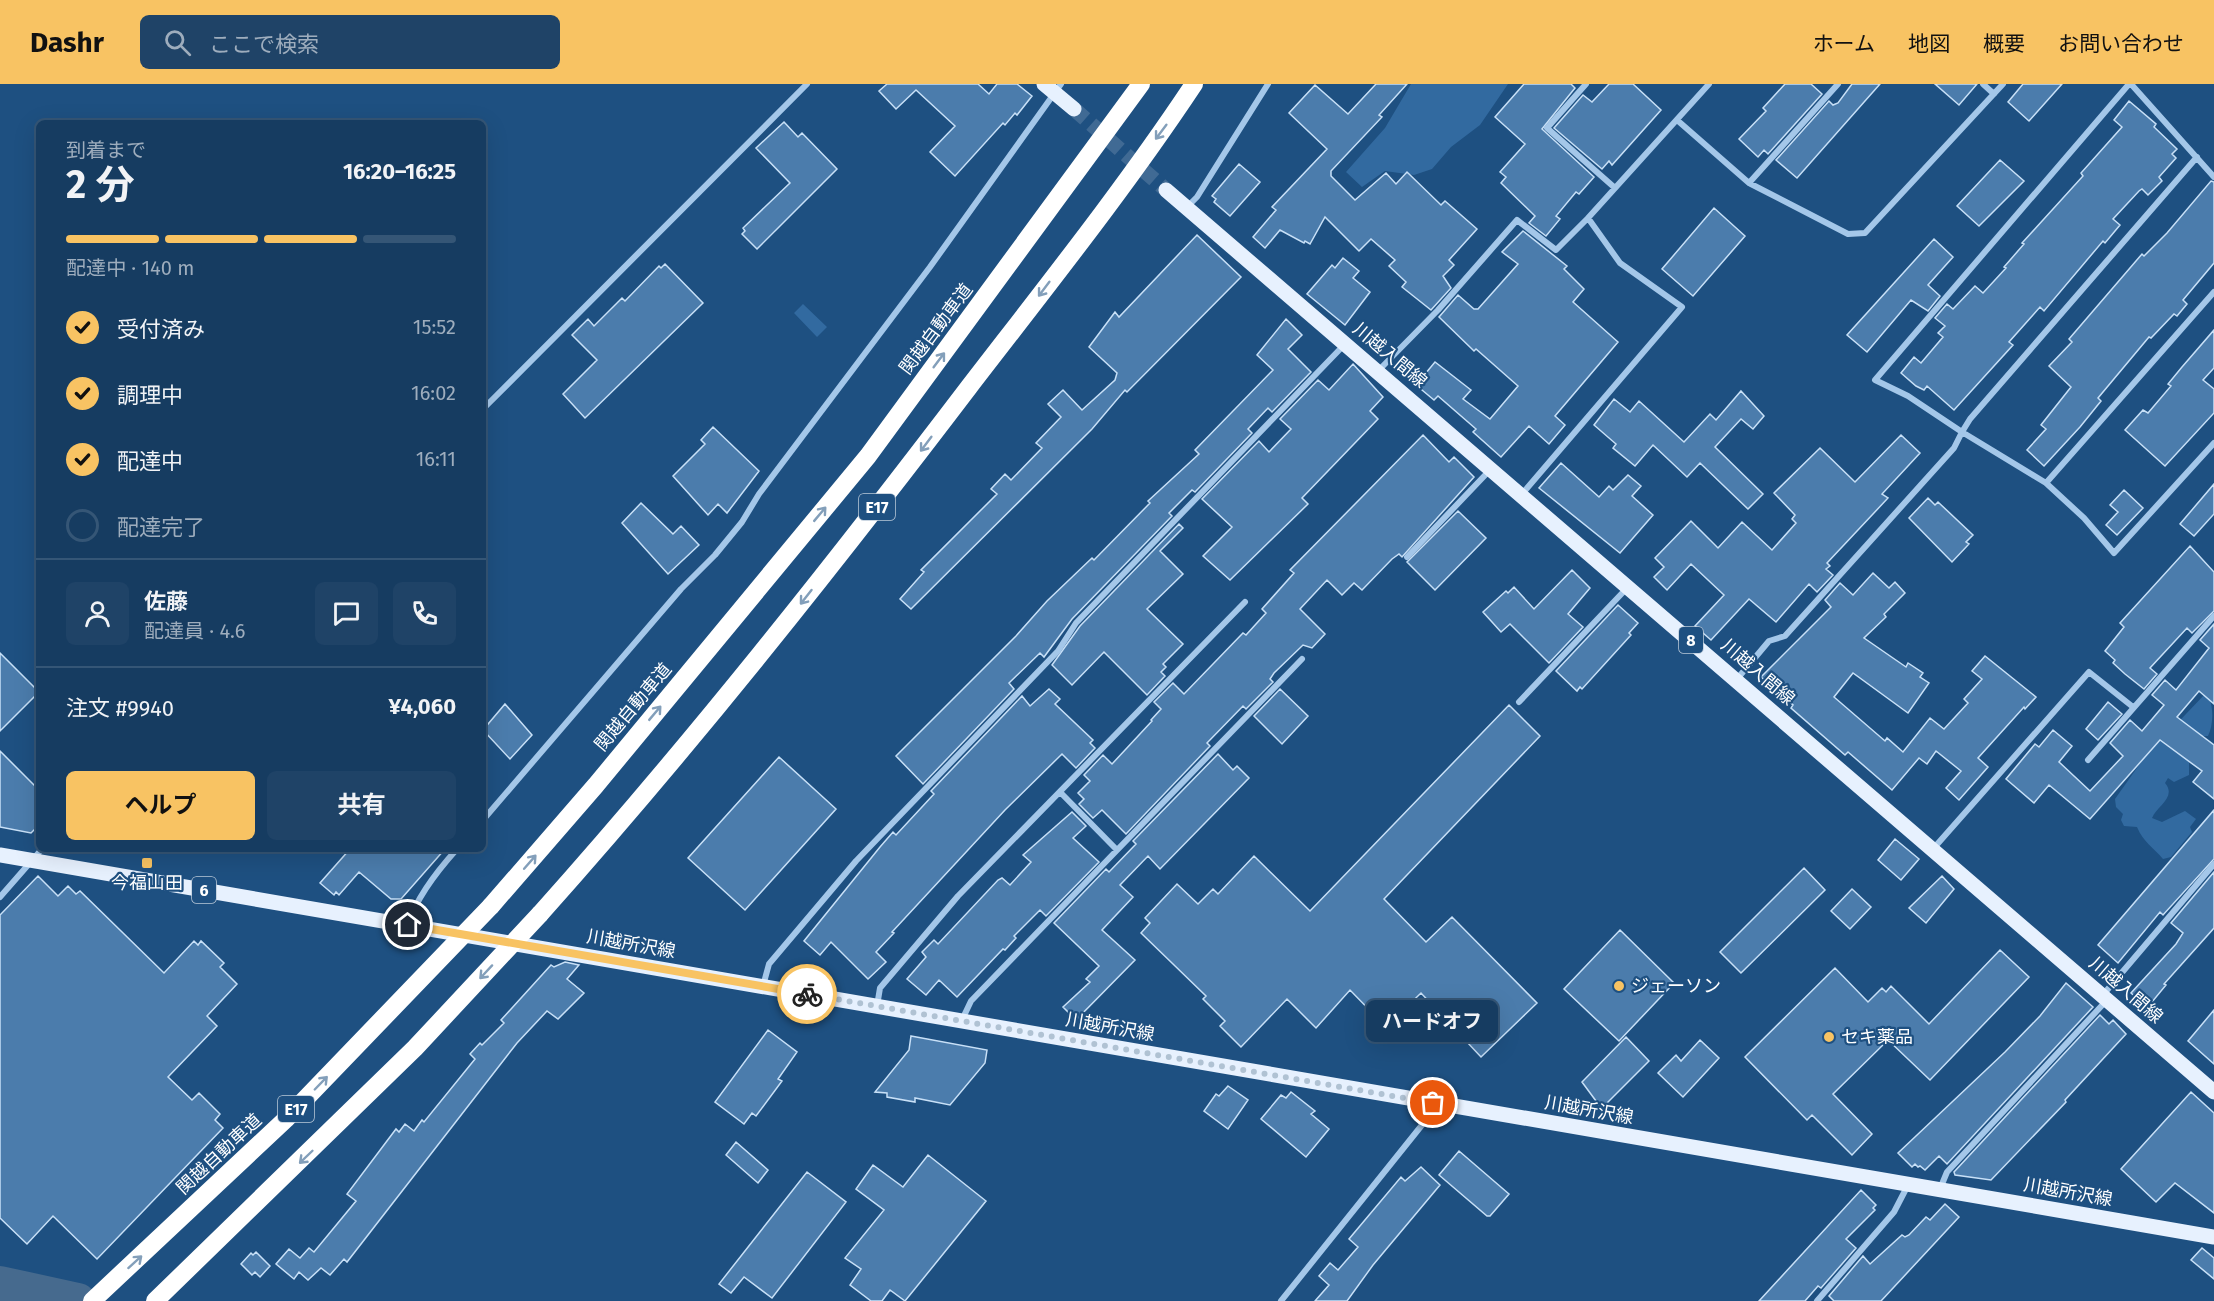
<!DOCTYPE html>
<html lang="ja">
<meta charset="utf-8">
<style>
:root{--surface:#163c61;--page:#1f4367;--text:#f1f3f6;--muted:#9eadbd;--line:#355676;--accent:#f8c363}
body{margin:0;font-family:"Fira Sans","Noto Sans JP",sans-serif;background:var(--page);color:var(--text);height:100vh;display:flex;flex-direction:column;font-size:22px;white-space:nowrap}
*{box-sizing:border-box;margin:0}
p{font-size:20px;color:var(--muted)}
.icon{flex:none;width:33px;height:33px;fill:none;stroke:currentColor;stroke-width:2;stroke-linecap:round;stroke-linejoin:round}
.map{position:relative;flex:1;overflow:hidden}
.sheet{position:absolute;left:36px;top:36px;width:450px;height:732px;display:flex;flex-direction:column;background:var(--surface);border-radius:9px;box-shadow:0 6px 24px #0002,0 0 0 2px var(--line)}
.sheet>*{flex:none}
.pin{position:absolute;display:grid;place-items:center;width:51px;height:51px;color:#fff;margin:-26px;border:3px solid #fff;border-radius:50%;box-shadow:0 2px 6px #0007}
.courier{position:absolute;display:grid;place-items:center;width:60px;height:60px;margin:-30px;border:4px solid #f8c363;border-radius:50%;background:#fff;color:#222;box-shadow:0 2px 8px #0007}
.bubble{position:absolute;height:42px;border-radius:9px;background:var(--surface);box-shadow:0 6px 24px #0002,0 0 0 2px var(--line);font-size:20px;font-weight:700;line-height:42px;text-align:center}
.headline em{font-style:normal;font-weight:700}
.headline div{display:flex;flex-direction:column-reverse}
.headline{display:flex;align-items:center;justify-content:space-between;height:102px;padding:0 30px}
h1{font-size:39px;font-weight:700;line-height:45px}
.bar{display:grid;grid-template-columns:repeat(4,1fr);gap:9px 6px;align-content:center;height:72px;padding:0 30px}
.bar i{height:8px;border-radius:4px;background:var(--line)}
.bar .current{background:var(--accent)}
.bar p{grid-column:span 4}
.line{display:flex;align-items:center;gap:15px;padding:0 30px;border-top:2px solid var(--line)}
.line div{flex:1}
.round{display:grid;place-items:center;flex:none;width:63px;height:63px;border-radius:9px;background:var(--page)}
ol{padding:0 30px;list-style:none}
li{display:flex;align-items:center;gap:18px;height:66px}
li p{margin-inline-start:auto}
li .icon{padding:6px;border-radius:50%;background:var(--accent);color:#111;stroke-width:4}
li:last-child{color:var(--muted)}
li i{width:33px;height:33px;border:3px solid var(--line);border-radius:50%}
.cta{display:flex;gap:12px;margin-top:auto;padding:12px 30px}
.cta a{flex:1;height:69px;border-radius:9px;background:var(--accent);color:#111;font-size:24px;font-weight:700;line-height:69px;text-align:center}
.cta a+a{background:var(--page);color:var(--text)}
header{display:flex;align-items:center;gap:36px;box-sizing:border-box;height:84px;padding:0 30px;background:var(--accent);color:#111}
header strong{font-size:28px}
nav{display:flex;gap:33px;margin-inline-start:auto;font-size:21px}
.search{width:420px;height:54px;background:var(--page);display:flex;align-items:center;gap:15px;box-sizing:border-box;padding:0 21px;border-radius:9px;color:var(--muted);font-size:22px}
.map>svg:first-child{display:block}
.green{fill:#326aa0}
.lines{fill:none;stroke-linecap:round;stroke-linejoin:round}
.river{stroke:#466a8e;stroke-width:36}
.building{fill:#4b7cac;stroke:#c8e0f7;stroke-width:1.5}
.primary-tunnel{stroke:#406a94;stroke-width:15;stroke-dasharray:15 8;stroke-linecap:butt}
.minor{stroke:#a4c7e9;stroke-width:6}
.primary{stroke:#e7f1fe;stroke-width:15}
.motorway{stroke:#fff;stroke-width:18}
.motorway-bridge{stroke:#fff;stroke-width:18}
.oneway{stroke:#839fba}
.done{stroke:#b0c2d3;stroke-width:6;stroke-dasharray:0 10.8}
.route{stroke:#f8c363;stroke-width:8}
.poi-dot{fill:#f8c363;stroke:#1e5081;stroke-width:2}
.labels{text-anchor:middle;stroke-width:4.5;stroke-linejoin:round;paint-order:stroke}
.shield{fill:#1e5081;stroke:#bccad9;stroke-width:1.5}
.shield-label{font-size:16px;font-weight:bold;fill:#fff}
.street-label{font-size:18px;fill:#fff;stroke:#1e5081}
.poi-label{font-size:18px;fill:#fff;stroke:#1e5081;text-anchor:start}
</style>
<header>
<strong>Dashr</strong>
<div class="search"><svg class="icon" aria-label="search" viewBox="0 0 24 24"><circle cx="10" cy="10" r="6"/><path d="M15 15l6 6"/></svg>ここで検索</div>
<nav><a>ホーム</a><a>地図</a><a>概要</a><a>お問い合わせ</a></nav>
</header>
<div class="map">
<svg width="2214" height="1217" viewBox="0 0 2214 1217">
<rect width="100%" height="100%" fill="#1e5081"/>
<path class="green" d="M1411,0H1508L1480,41L1451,63L1432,85L1414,91L1385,87L1362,103L1346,88L1385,44Z
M803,220L827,243L817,253L794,229Z
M2206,609C2214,619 2214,640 2208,652H2196L2189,671V691L2174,698L2168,694L2165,699C2177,713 2157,722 2152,734L2162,738L2185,727L2196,735L2190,743L2192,748L2171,773L2163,775C2154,764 2143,758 2137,743L2124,742L2121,736L2123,730L2116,723L2115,715L2144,674Z"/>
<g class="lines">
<path class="river" d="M0,1200L78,1217"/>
</g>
<path class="building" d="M887,0H978L989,10L997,0H1017L1032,12L1017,31L1015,29L1005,41L1003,39L955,92L930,68L955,42L916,6L896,25L879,7Z
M1376,0H1407L1379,31L1382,33L1331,87V92L1355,116L1386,89L1396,100L1407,88L1441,121L1445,117L1477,145L1449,176L1454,181L1443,192L1451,204L1431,226L1402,203L1406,198L1389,182L1395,176L1371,155L1359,167L1325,133L1310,160L1305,157L1304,159L1280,146L1265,164L1253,153L1276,126L1272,123L1327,65L1289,29L1315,1L1348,30Z
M1524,0H1571L1575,4L1542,45L1594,93L1579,110L1576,108L1556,132L1560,135L1546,152L1529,139L1535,132L1501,99L1506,93L1500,88L1525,60L1495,33Z
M1609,0H1633L1661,26L1612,81L1609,77L1602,85L1554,44L1583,11L1592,18Z
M1785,0H1811L1822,10L1768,70L1764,66L1758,73L1739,55L1766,27L1763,24Z
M1852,0H1880L1797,94L1776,76L1829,17L1833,21L1838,19Z
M1935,0H1977L1959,21Z
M2023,0H2062L2029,37L2008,18Z
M2129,17L2156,40L2154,43L2177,65L2172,70L2176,74L2159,93L2162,97L2148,111L2142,105L2139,107L2113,135L2120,141L2105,159L2103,157L2044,227L2040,223L2009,258L2013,261L1954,326L1927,302L1924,306L1916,302L1901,289L1914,273L1921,279L1943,253L1938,249L1945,242L1935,234L1947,220L1953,225L1975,202L1983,209L2006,184L2004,183L2024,160L2022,159L2083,92L2081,89L2122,43L2114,36Z
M784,38L798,53L802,49L837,85L757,165L742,150L745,147L743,144L790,99L756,64Z
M2000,76L2024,97L1979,142L1957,122Z
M1239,80L1260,98L1230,132L1214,118L1216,115L1212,112Z
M2211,97L2214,98V179L2183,216L2187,220L2177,232L2174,230L2151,254L2149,253L2098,314L2101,317L2080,343L2044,382L2027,366L2046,345L2041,341L2071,303L2049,282L2072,258L2069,255L2142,170L2144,172L2167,149Z
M1714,124L1745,152L1693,212L1662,185Z
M1523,147L1567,182L1564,185L1584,205L1573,218L1618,258L1555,332L1565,341L1549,360L1529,342L1501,373L1473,348L1476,345L1438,312L1434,316L1416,301L1435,278L1471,306L1463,315L1490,335L1518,302L1476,265L1474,267L1439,233L1458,211L1474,225H1478L1518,180L1502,168Z
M1197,151L1241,193L1127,308L1125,306L1092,345L911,525L900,515L924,488L921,486L997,410L991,405L1005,390L1011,396L1042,364L1036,359L1061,333L1048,320L1063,306L1082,326L1115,296L1117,289L1089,263L1115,228L1119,233Z
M1934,155L1953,173L1928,201L1940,212L1928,227L1911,216L1867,268L1847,251Z
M1343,174L1359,187L1353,194L1370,208L1345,241L1307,210L1332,181L1335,184Z
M665,180L703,219L585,334L563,310L597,276L572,251L588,235L594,242L622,214L625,217L659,182L661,184Z
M1286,235L1302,251L1288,265L1311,288L1272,328L1268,324L1248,345L1252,349L1195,408L1192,406L1169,429L1172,432L1072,535L1044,573L1040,569L1009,599L1014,605L923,700L896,672L1016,552L1047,517L1092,474L1094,476L1150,419L1148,417L1199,370L1195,366L1273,286L1257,271Z
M2214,246V284L2203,296L2214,305V329L2165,382L2125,346L2143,326L2148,329L2171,302L2168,300L2182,283Z
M1353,280L1383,313L1370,327L1378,335L1302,414L1308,420L1230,496L1203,472L1232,443L1202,415L1259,357L1269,368L1291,345L1280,335L1318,296L1329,306Z
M1741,307L1764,332L1753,345L1741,335L1715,363L1763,410L1748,425L1700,379L1687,393L1653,361L1635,382L1613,364L1616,360L1594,341L1614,315L1630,328L1639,317L1684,358L1710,330L1716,336Z
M713,343L759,387L727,429L718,420L708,431L673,392L705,360L701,356Z
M1423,351L1449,378L1454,373L1474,393L1402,473L1399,470L1392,475L1362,506L1354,499L1342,511L1327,496L1300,525L1325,550L1312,564L1303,561L1274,589L1270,595L1273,598L1246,625L1243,622L1207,659L1210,662L1126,750L1102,726L1093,734L1079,720L1084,715L1078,709L1090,697L1084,691L1103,671L1112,680L1152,637L1151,636L1161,625L1154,618L1173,599L1184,610L1243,549L1246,551L1266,529L1262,525L1294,489L1290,486Z
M1901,351L1920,369L1882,410L1888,414L1827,479L1830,482L1826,485L1833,491L1817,508L1809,500L1776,538L1749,515L1711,556L1695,542L1724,511L1691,480L1667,506L1654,493L1664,483L1655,474L1691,437L1718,464L1742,438L1772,466L1796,439L1792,435L1795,431L1774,409L1820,364L1855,398Z
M1561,379L1599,413L1609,402L1613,406L1628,391L1641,402L1632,412L1653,431L1620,469L1539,404Z
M2214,400V430L2194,452L2180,440Z
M2124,406L2143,424L2117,451L2106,441L2118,428L2110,421Z
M1928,414L1935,421L1938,418L1973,451L1966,458L1969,460L1952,478L1909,434Z
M641,419L673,450L681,442L699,461L668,490L622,439Z
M1458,427L1486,454L1435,506L1407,478Z
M1179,440L1183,444L1160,467L1183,490L1147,525L1183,560L1163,580L1166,583L1161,588L1165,592L1147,611L1104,568L1072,601L1052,581L1080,542Z
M2190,462L2214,488V527L2192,549L2187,544L2150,584L2157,590L2144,605L2125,590L2113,579L2115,576L2105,567L2124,543L2120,539Z
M1572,486L1590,504L1568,530L1583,543L1549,579L1510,540L1501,548L1483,528L1506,507L1508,509L1514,503L1534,525Z
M1873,489L1889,504L1895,498L1905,509L1884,530L1886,533L1864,554L1906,583L1908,579L1923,589L1920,593L1929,599L1908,629L1853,589L1834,613L1885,657L1887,654L1903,668L1930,634L1944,645L1968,619L1964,615L1982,595L1972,587L1985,572L2036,613L2025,625L2024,623L1978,674L1988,683L1959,716L1946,704L1961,687L1936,667L1927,680L1919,674L1892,706L1848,668L1845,671L1791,624L1793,621L1761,593L1831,523L1825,516L1840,499L1853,511Z
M1618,521L1638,539L1629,549L1631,551L1582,605L1580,603L1577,607L1556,587Z
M2214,540V620L2199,607L2177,633L2214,661V715L2193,698L2202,687L2160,656L2090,735L2049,701L2034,719L2006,695L2035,660L2039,663L2053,646L2072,662L2059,678L2090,707L2123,672L2110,659L2130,636L2142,647L2164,621L2152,611L2165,596L2176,606L2209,564L2200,556Z
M0,569L39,608L0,647Z
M1049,605L1060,615L1055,620L1093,656L1090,659L1095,664L1076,684L1062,670L1005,726L892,848L894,849L876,868L886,878L868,895L831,858L820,871L804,857L880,763L893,748L896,751L934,710L931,707L1022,612L1030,622Z
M1280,605L1308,632L1282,660L1254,632Z
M2108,618L2122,630L2098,656L2086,645Z
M505,620L532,651L510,675L483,646Z
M1509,621L1540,652L1384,815L1426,858L1452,833L1537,919L1481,973L1421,909L1386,943L1350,906L1316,944L1287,915L1241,963L1220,942L1225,937L1203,915L1206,912L1141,849L1150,839L1145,834L1177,800L1198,820L1213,805L1218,810L1254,772L1310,827Z
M0,667L39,706V741L31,749L0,743Z
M1218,670L1233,686L1237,682L1249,694L1160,785L1148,772L1120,801L1133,813L1102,846L1135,876L1076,936L1063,923L1090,898L1086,895L1099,882L1054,839L1106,785L1109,788L1136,760L1133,757Z
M779,673L836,725L745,826L688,774Z
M2214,726V775L2163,831L2160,828L2118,879L2098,861Z
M1072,728L1086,742L1073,754L1099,778L1046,832L1040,826L1014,852L1016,854L1005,866L1003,865L957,913L939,896L926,911L907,895L926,873L922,868L934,856L938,860L998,796L1002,794L1010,801L1031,778L1023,771Z
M1895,755L1919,775L1901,796L1878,776Z
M350,765H445L401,815H391L359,788L339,811L336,808L334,811L320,799Z
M1804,784L1825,806L1741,889L1720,868Z
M2214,788V844L2164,900L2166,901L2152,918L2150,916L2145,922L2131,909L2176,860L2183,849L2171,839Z
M38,792L58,812L68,802L76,810L80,807L164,889L194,857L198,861L201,857L224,879L220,883L237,900L207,932L217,942L168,993L192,1016L199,1009L220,1030L215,1036L223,1044L97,1175L53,1132L27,1160L0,1134V831Z
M1942,792L1954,805L1926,839L1909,824Z
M1852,805L1871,823L1850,845L1831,827Z
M1620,846L1674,899L1619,957L1564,905Z
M2000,866L2029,893L1930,996L1888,956L1833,1010L1872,1050L1852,1071L1812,1031L1807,1036L1745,973L1835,884L1868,918L1882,904L1886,908L1891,902L1929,940Z
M565,878L579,881L567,895L584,909L558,935L547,927L517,959L347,1178L344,1175L330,1191L321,1184L308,1196L299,1188L294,1195L276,1180L289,1165L300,1174L309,1164L314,1168L356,1117L347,1110L396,1045L399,1048L405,1040L414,1047L422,1036L424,1038L475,975L470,970L480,959L482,961L504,939L501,936L551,881L554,883Z
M2066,899L2093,923L1947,1080L1939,1072L1925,1086L1920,1082L1918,1083L1915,1080L1912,1083L1898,1069L2005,968L2040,932Z
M2214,926V980L2188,957Z
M2100,931L2109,940L2113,936L2126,950L2065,1016L2066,1018L1991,1096L1955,1091L1954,1088Z
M768,946L797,968L778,995L782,997L756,1032L752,1029L744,1040L715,1018Z
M911,952L987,966L985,979L950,1021L915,1014V1018L887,1013V1009L875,1008L909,966Z
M1626,953L1649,977L1605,1021L1602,1018L1599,1021L1582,998Z
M1700,956L1719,974L1683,1013L1658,989L1676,971L1681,977Z
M1228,1002L1248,1016L1228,1045L1204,1027L1216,1010L1219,1012Z
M1291,1008L1315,1027L1311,1030L1329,1045L1306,1073L1261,1035L1281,1011L1286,1014Z
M2191,1008L2214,1029V1129L2175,1099L2156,1118L2121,1085Z
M736,1058L768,1086L758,1099L726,1071Z
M1459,1067L1509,1110L1490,1132H1487L1439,1091Z
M928,1071L986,1117L905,1217L890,1206L882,1217H871L850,1201L861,1185L845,1174L884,1126L856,1105L873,1081L903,1103Z
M1421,1083L1440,1101L1373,1181L1347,1217H1315L1329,1201L1319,1192L1330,1179L1338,1186L1358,1163L1349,1155L1401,1093L1405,1097Z
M807,1088L846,1118L772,1214L744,1193L731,1209L719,1200Z
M1861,1106L1876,1121L1873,1124L1875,1126L1846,1155L1856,1164L1821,1204L1818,1202L1805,1217H1759Z
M1945,1120L1959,1133L1881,1217H1834L1829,1212L1863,1172L1870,1180L1902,1151L1905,1153L1909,1151L1926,1133L1930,1136Z
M2202,1164L2214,1174V1195L2191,1176Z
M256,1168L270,1182L260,1193L255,1188L252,1191L241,1180L251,1169L253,1171Z"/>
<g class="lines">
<path class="primary-tunnel" d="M1074,25L1166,106"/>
<path class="minor" d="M1586,0L1547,44L1615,104
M1983,0L1994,10
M2131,0L2214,93
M1677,36L1749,99L1848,150L1865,149L2003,0
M2197,73L1970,335L1962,348L2046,399L2084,434L2114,469L2214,359
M1749,99L1838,0
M1186,124L1197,113L1268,0
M1378,287L1438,226L1517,136L1556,166L1588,134
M483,325L807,0
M2046,399L2214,208
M1522,410L1682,223L1620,179L1588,134L1709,0
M1407,473L1489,387
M1737,595L1769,557L1785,552L1954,364L1962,348L1908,312L1875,296L2129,0
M1519,618L1627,504
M2088,676L2214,532
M1060,708L1116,765
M483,736L681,505L715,471L742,438L759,410L930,183L1061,0
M1933,765L2089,588L2133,623
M0,813L42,765
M408,840C417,813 438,786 457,765
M763,902L769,880L856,777L1058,567L1076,539L1344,261
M2102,912L2214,780
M877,922L880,904L958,812L1245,518
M962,936L971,917L1302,575
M1940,1105L1947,1088L2107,916
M1281,1217L1426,1036L1433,1020
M1817,1217L1894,1128L1908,1101"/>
<path class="primary" d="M1044,0L1074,25
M1166,106L2214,1008
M0,771L2214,1153"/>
<path class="motorway" d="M491,822L596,701L868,372L1141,0
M540,830C691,661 832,483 969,303C1046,203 1125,104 1194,0"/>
<path class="motorway-bridge" d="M92,1217L286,1035L491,822
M155,1217L415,964L540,830"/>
</g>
<defs><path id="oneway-shaft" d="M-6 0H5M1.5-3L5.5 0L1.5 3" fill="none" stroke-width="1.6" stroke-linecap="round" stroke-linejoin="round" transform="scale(1.5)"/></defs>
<g class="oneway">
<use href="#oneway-shaft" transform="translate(1161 48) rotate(127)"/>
<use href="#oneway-shaft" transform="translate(1044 205) rotate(127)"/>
<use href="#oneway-shaft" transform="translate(939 276) rotate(-53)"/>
<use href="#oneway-shaft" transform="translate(926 360) rotate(127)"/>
<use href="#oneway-shaft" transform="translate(820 430) rotate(-50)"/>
<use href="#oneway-shaft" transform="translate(806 513) rotate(128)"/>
<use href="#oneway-shaft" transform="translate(655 629) rotate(-50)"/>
<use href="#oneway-shaft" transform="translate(530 778) rotate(-49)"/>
<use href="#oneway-shaft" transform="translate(486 888) rotate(133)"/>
<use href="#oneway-shaft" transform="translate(321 999) rotate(-46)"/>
<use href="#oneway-shaft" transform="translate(306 1073) rotate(136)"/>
<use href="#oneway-shaft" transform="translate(135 1178) rotate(-42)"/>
</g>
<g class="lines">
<path class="done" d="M807,910L1433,1019"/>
<path class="route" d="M408,841L807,910"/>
</g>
<g class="poi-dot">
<rect x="141" y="773" width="12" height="12" rx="3"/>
<circle cx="1619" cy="902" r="6"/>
<circle cx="1829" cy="953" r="6"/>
</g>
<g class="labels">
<g class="shield">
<rect x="859" y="410" width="36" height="26" rx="4.5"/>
<rect x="1679" y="543" width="24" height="26" rx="4.5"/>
<rect x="192" y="793" width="24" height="26" rx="4.5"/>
<rect x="278" y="1012" width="36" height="26" rx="4.5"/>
</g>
<g class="shield-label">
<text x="877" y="429">E17</text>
<text x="1691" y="562">8</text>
<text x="204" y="812">6</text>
<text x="296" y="1031">E17</text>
</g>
<g class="street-label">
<text transform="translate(936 245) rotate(-53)" y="6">関越自動車道</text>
<text transform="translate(1390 271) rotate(40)" y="6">川越入間線</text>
<text transform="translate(1758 588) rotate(41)" y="6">川越入間線</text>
<text transform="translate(633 623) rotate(-50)" y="6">関越自動車道</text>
<text transform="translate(631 860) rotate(10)" y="6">川越所沢線</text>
<text transform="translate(2126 906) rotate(41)" y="6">川越入間線</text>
<text transform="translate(1110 943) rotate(10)" y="6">川越所沢線</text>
<text transform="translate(1589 1026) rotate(10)" y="6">川越所沢線</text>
<text transform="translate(219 1070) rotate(-43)" y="6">関越自動車道</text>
<text transform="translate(2068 1108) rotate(10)" y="6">川越所沢線</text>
</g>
<g class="poi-label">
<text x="147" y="805" text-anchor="middle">今福山田</text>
<text x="1631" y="908">ジェーソン</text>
<text x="1841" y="959">セキ薬品</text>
</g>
</g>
</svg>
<div class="pin" style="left:1433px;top:1019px;background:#ea580c"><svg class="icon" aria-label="bag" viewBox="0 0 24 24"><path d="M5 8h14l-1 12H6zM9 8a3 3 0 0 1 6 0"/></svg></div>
<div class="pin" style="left:408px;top:841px;background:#1f2937"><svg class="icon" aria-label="home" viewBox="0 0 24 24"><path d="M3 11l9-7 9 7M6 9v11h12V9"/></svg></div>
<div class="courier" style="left:807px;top:910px"><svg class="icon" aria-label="bike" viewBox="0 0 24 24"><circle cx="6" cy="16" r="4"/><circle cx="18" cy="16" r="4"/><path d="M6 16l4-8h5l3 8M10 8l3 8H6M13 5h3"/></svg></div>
<div class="bubble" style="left:1366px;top:916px;width:132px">ハードオフ</div>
<section class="sheet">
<div class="headline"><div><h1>2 分</h1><p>到着まで</p></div><em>16:20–16:25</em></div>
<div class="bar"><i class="current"></i><i class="current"></i><i class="current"></i><i></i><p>配達中 · 140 m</p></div>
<ol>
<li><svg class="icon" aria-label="check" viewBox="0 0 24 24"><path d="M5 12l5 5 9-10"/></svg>受付済み<p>15:52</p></li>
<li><svg class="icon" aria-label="check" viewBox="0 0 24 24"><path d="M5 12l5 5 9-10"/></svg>調理中<p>16:02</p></li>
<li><svg class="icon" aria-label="check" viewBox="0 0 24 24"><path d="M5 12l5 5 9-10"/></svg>配達中<p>16:11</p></li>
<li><i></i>配達完了</li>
</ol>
<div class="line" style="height:108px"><a class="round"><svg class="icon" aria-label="person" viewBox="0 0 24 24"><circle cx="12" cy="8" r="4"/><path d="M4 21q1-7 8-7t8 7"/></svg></a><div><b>佐藤</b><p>配達員 · 4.6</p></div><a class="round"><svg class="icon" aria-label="chat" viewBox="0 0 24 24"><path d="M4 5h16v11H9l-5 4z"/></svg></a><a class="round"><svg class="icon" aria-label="phone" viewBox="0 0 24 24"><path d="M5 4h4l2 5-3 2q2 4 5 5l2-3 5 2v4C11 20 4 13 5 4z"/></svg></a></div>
<div class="line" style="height:78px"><div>注文 #9940</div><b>¥4,060</b></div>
<div class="cta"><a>ヘルプ</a><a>共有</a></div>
</section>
</div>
